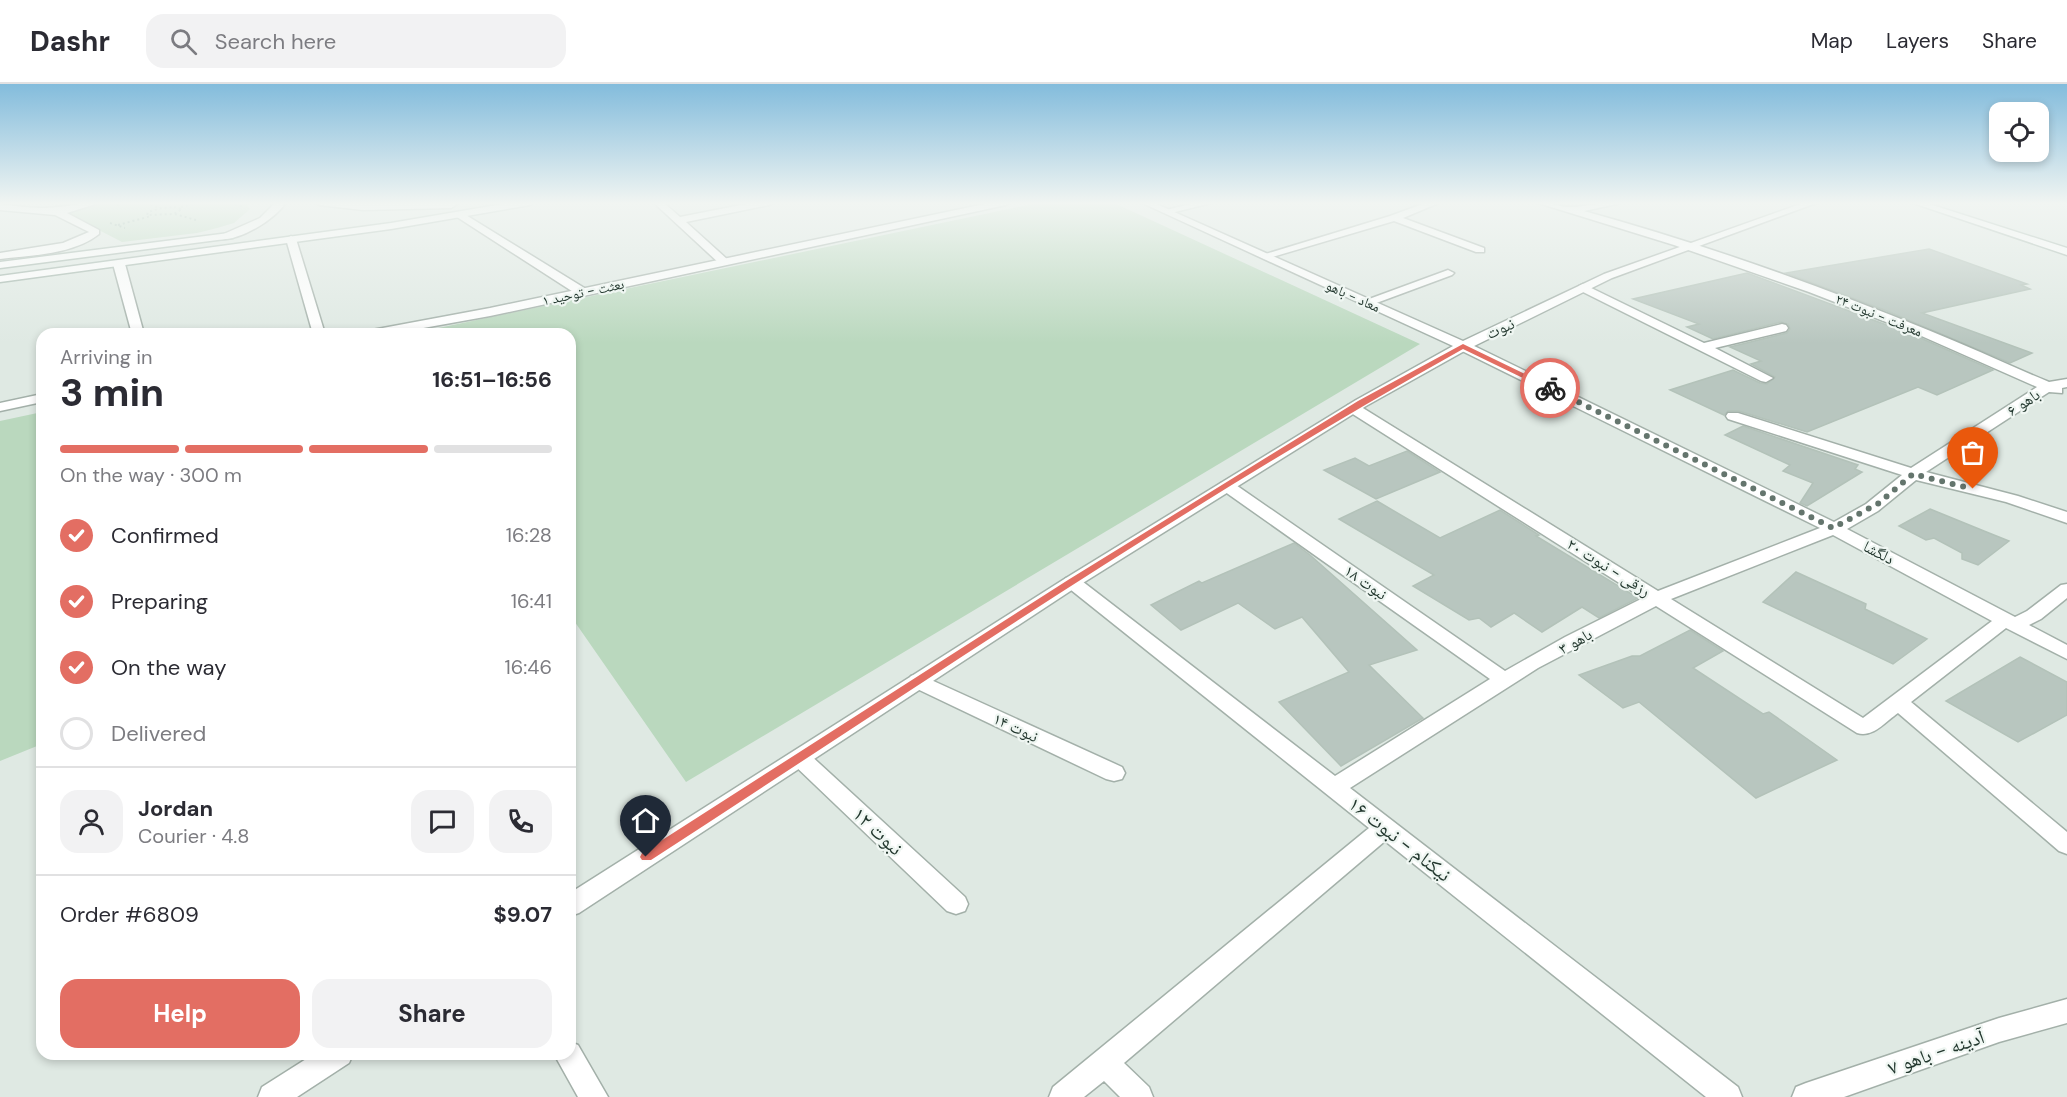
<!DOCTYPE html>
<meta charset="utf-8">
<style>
:root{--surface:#fff;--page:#f2f2f3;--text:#2b2b33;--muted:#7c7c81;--line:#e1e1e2;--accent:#e36e63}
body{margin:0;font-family:"DM Sans","Noto Naskh Arabic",sans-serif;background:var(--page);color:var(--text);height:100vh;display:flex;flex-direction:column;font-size:22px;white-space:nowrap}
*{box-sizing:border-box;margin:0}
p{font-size:20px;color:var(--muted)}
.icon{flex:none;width:33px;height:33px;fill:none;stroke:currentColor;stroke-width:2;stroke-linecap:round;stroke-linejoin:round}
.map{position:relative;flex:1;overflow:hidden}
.drawer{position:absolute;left:36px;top:244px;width:540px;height:732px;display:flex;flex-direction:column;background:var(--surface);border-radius:18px;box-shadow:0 3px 9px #0003}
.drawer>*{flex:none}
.tools{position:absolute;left:1989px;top:18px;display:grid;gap:12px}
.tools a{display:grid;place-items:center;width:60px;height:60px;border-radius:12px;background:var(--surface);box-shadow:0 3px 9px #0003;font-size:30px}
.pin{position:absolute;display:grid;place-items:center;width:51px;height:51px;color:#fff;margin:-62px -26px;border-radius:50% 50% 50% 0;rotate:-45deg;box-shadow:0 0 6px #0007}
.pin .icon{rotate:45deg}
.courier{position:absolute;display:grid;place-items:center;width:60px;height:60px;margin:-30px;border:4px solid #e36e63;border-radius:50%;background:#fff;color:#222;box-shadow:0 2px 8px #0007}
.overview em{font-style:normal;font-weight:700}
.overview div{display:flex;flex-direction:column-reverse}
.overview{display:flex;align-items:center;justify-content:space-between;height:102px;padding:0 24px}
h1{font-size:39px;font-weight:700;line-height:45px}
.bar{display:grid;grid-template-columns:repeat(4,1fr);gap:9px 6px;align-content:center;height:72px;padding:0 24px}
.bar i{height:8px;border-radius:4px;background:var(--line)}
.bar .active{background:var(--accent)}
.bar p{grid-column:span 4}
.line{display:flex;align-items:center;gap:15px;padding:0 24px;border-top:2px solid var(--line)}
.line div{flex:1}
.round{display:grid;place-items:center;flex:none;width:63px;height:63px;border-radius:18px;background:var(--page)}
ol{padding:0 24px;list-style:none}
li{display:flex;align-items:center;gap:18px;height:66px}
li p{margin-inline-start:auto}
li .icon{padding:6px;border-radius:50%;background:var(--accent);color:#fff;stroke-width:4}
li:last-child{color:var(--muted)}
li i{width:33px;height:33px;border:3px solid var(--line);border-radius:50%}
.button{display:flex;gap:12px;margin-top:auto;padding:12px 24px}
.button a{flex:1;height:69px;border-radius:18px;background:var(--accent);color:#fff;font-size:24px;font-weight:700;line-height:69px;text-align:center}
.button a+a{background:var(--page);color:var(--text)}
header{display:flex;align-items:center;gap:36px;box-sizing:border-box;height:84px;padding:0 30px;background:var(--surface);border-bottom:2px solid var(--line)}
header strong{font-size:28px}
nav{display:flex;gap:33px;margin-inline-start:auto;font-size:21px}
.search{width:420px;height:54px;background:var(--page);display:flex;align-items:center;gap:15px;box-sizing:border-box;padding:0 21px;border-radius:18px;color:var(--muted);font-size:22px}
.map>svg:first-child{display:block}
.green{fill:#bad8be}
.building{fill:#b8c6bf;stroke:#b3c2b9;stroke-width:1.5}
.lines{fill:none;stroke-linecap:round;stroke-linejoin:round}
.minor-casing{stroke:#a3b0a9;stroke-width:3}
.tertiary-casing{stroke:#a3b0a9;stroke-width:3}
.secondary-casing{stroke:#a0b3a9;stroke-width:3}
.path{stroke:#83a997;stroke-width:2;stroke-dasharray:2 3;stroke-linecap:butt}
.minor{fill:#fff;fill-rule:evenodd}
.tertiary{fill:#fff;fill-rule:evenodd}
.secondary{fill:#fff;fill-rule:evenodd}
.route{fill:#e36e63}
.done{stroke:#64756d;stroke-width:6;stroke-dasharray:0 10.8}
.labels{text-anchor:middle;stroke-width:4.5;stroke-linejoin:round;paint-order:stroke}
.far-street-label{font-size:14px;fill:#22372e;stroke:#eff6f2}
.street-label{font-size:16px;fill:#22372e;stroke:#eff6f2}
.near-street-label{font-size:20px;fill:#22372e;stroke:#eff6f2}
</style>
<header>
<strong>Dashr</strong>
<div class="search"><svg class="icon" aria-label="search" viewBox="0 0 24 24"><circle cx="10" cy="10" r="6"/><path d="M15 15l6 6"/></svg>Search here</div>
<nav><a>Map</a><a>Layers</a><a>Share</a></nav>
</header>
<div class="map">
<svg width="2067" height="1013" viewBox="0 0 2067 1013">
<rect width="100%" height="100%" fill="#dfe9e3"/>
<path class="green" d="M108,118H245L250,125L234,139L217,144L197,149L122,158L66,129Z
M1042,118H1112L1420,260L686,698L570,531V250H410Z
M42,328V660L0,677V337Z"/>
<path class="building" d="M1929,165L2027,200L2021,201L2030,205L1922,229L2032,269L2010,279L1887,227L1786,189Z
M1747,189L1916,252L1993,286L1937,311L1918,303L1807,348L1739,327H1728L1724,331L1670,306L1733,286L1760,299L1767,300L1775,293L1751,280L1761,277L1730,263L1787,249L1790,245L1788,240L1781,238L1713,255L1687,243L1699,240L1633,215Z
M1743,342L1858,381L1855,385L1862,388L1807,422L1800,419L1813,399L1783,387L1790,381L1725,351Z
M1407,367L1440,388L1376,415L1324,386L1355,374L1369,382Z
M1377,417L1440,454L1500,426L1539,451L1536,452L1638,514L1599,534L1582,523L1542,548L1514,529L1491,543L1479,534L1469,536L1413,502L1434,491L1339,435Z
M1930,425L1984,447L2009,457L1978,481L1962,475V469L1934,454L1926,456L1899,442Z
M1294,459L1310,471L1417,566L1369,581L1423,634L1341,682L1279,618L1349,588L1302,533L1275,545L1238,519L1181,546L1151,521L1199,497L1202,499Z
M1796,488L1866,520L1865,525L1927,555L1893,580L1763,518Z
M1690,546L1723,567L1693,584L1763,630L1769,628L1837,676L1756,714L1639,618L1623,624L1579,591L1632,572H1640Z
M2020,573L2067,598V631L2018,658L1946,617Z"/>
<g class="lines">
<defs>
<path id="minor" d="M87,118H102L67,129L99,146V150C72,171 32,171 0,175V169L63,159L89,148L55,131L0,126V120C35,125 52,126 87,118Z
M653,118H663L680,133L756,118H774L769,121L686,138L728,176L730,178L724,181L720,180Z
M1198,118H1215L1167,130L1162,127Z
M1428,118H1441L1403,134L1484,164V168H1476L1394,137L1269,174L1265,175L1259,172L1390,132Z
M1535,118C1548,117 1561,124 1574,123C1589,122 1602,118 1618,118L1617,120L1584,127C1700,159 1816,200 1928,246C1968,262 2008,281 2049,298L2067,295V303L2062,304V309L2049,308L1926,388L2018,412L2067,428V439L2006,418L1916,396L1878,427L1847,445L2015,533L2027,527L2061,501L2067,500V514L2041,535L2029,541L2067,561V575L2006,544L1911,618L2067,748V770L2059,767L1898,629C1885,638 1873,654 1857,649L1656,522L1538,584L1350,704L1738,1003L1742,1013H1706L1385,757L1124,979L1149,1003L1153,1013H1120L1104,997L1084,1013H1049L1053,1003L1369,744L1066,502L1063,498L1066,494H1078L1335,692L1490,595L1221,405L1219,402L1221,399H1233L1505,587L1565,553L1643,514L1348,327L1346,324L1348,321H1358L1658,507L1820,444L1458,265L1457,262L1458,259H1468L1834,438L1866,420L1902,391L1728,335L1726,332L1728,329H1738L1911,384L2037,303L1917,250L1809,208L1674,161ZM1833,451L1992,537L1863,634L1671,515Z
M461,128L586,205L588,208L586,211H578L457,133L456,131Z
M291,152L296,155L325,250H313L286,155Z
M119,177L125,180L144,250H132L113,180Z
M1448,186L1454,189L1452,191L1371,221H1363L1361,218Z
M1583,200L1704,259L1782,240L1786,241L1788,244L1786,247L1715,264L1773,294L1766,298L1761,297L1579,206V202Z
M918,590L1122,683L1125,689L1122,695L1114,697L1106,695L911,602L908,597L911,592Z
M800,666L808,669L965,813L968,820L965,827L956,830L947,827L792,679L789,674L792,669Z
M2067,915V939L1999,958L1844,1013H1792L1796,1003L1806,999L1999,934Z
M570,958L578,961L608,1013H578L554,970H570Z"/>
<path id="tertiary" d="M276,118H286C276,135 239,158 218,155L217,153L260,134Z
M314,118L363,120L451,118L456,121L451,124L363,126L319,121Z
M994,118H1011L1006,121L490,232L390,250H366L372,246L490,224Z
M1140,118H1152L1463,257L1604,190L1806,118H1819L1612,194L1468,265L1366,322L1078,502L579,829L570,832V809L1066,494L1356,316L1453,262Z
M42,310V318L0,327V319Z
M314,970H353L349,979L297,1013H258L262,1003Z"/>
<path id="secondary" d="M515,118H535L530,121L391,145L0,198V192L391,139Z
M1910,118H1923L2067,164V171Z
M229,149L234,152L233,154L0,184V178Z"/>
</defs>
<use href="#minor" class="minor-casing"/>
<use href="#tertiary" class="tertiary-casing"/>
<use href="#secondary" class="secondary-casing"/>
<path class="path" d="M141,118L160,124
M225,118L241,122L239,124
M117,121L129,118
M174,123L182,125L174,130L147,131L148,128L161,124Z
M181,123L200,118
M175,130L196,136
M110,139L125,144
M118,141L151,132"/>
<use href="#minor" class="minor"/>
<use href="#tertiary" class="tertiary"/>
<use href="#secondary" class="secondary"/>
</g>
<linearGradient id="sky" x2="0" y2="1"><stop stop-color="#83bcdc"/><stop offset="0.46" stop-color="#f1f5f2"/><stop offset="1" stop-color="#f1f5f2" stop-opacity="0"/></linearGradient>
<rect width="2067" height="259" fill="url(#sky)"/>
<path class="route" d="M1463,260L1554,304L1548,306L1463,265C1184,421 919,602 651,776H642L640,773L642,769L1068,496L1358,317Z"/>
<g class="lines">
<path class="done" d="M1550,304L1833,444L1879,419L1913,390L1973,405"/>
</g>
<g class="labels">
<g class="far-street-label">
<text transform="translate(583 208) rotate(-12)" y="5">بعثت - توحید ۱</text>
<text transform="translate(1353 212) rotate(24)" y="5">معاد - باهو</text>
<text transform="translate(1879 231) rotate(22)" y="5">معرفت - نبوت ۲۴</text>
</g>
<g class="street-label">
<text transform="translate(1500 244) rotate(-25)" y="6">نبوت</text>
<text transform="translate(2023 318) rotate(-33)" y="6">باهو ۶</text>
<text transform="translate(1879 468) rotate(28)" y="6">دلگشا</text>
<text transform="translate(1609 483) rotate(32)" y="6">رزقی - نبوت ۲۰</text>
<text transform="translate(1366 498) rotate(35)" y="6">نبوت ۱۸</text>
<text transform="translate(1575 557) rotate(-29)" y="6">باهو ۳</text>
<text transform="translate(1016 643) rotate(25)" y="6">نبوت ۱۴</text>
</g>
<g class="near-street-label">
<text transform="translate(878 747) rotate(43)" y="7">نبوت ۱۲</text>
<text transform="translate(1400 755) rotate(38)" y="7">نیکنام - نبوت ۱۶</text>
<text transform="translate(1936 968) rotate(-19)" y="7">آدینه - باهو ۷</text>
</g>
</g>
</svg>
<div class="tools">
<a><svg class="icon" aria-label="locate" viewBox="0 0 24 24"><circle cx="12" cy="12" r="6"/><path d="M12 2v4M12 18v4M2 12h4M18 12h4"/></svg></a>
</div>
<div class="pin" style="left:1973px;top:405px;background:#ea580c"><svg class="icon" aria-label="bag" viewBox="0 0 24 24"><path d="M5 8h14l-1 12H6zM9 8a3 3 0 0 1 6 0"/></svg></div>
<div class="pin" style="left:646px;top:773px;background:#1f2937"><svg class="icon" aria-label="home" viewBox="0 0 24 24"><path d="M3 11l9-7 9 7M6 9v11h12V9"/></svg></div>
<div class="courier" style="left:1550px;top:304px"><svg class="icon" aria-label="bike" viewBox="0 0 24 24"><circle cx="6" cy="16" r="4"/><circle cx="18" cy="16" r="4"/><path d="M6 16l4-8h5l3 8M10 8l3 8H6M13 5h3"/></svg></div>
<section class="drawer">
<div class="overview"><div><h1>3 min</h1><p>Arriving in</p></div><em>16:51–16:56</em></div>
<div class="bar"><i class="active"></i><i class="active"></i><i class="active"></i><i></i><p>On the way · 300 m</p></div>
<ol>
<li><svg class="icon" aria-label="check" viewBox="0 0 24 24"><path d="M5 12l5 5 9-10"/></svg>Confirmed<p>16:28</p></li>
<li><svg class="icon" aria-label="check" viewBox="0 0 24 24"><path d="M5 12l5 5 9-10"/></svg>Preparing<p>16:41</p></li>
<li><svg class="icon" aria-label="check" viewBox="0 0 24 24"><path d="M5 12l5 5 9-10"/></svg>On the way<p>16:46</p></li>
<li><i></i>Delivered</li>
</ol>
<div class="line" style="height:108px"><a class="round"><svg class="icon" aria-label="person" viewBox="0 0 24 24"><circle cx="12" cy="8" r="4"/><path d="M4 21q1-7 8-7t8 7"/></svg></a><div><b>Jordan</b><p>Courier · 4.8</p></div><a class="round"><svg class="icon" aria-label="chat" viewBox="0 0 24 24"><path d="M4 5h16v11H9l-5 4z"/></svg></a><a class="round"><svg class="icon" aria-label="phone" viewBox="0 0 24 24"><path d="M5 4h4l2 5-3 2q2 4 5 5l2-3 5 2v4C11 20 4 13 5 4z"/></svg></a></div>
<div class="line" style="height:78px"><div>Order #6809</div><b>$9.07</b></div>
<div class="button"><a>Help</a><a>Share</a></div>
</section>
</div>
